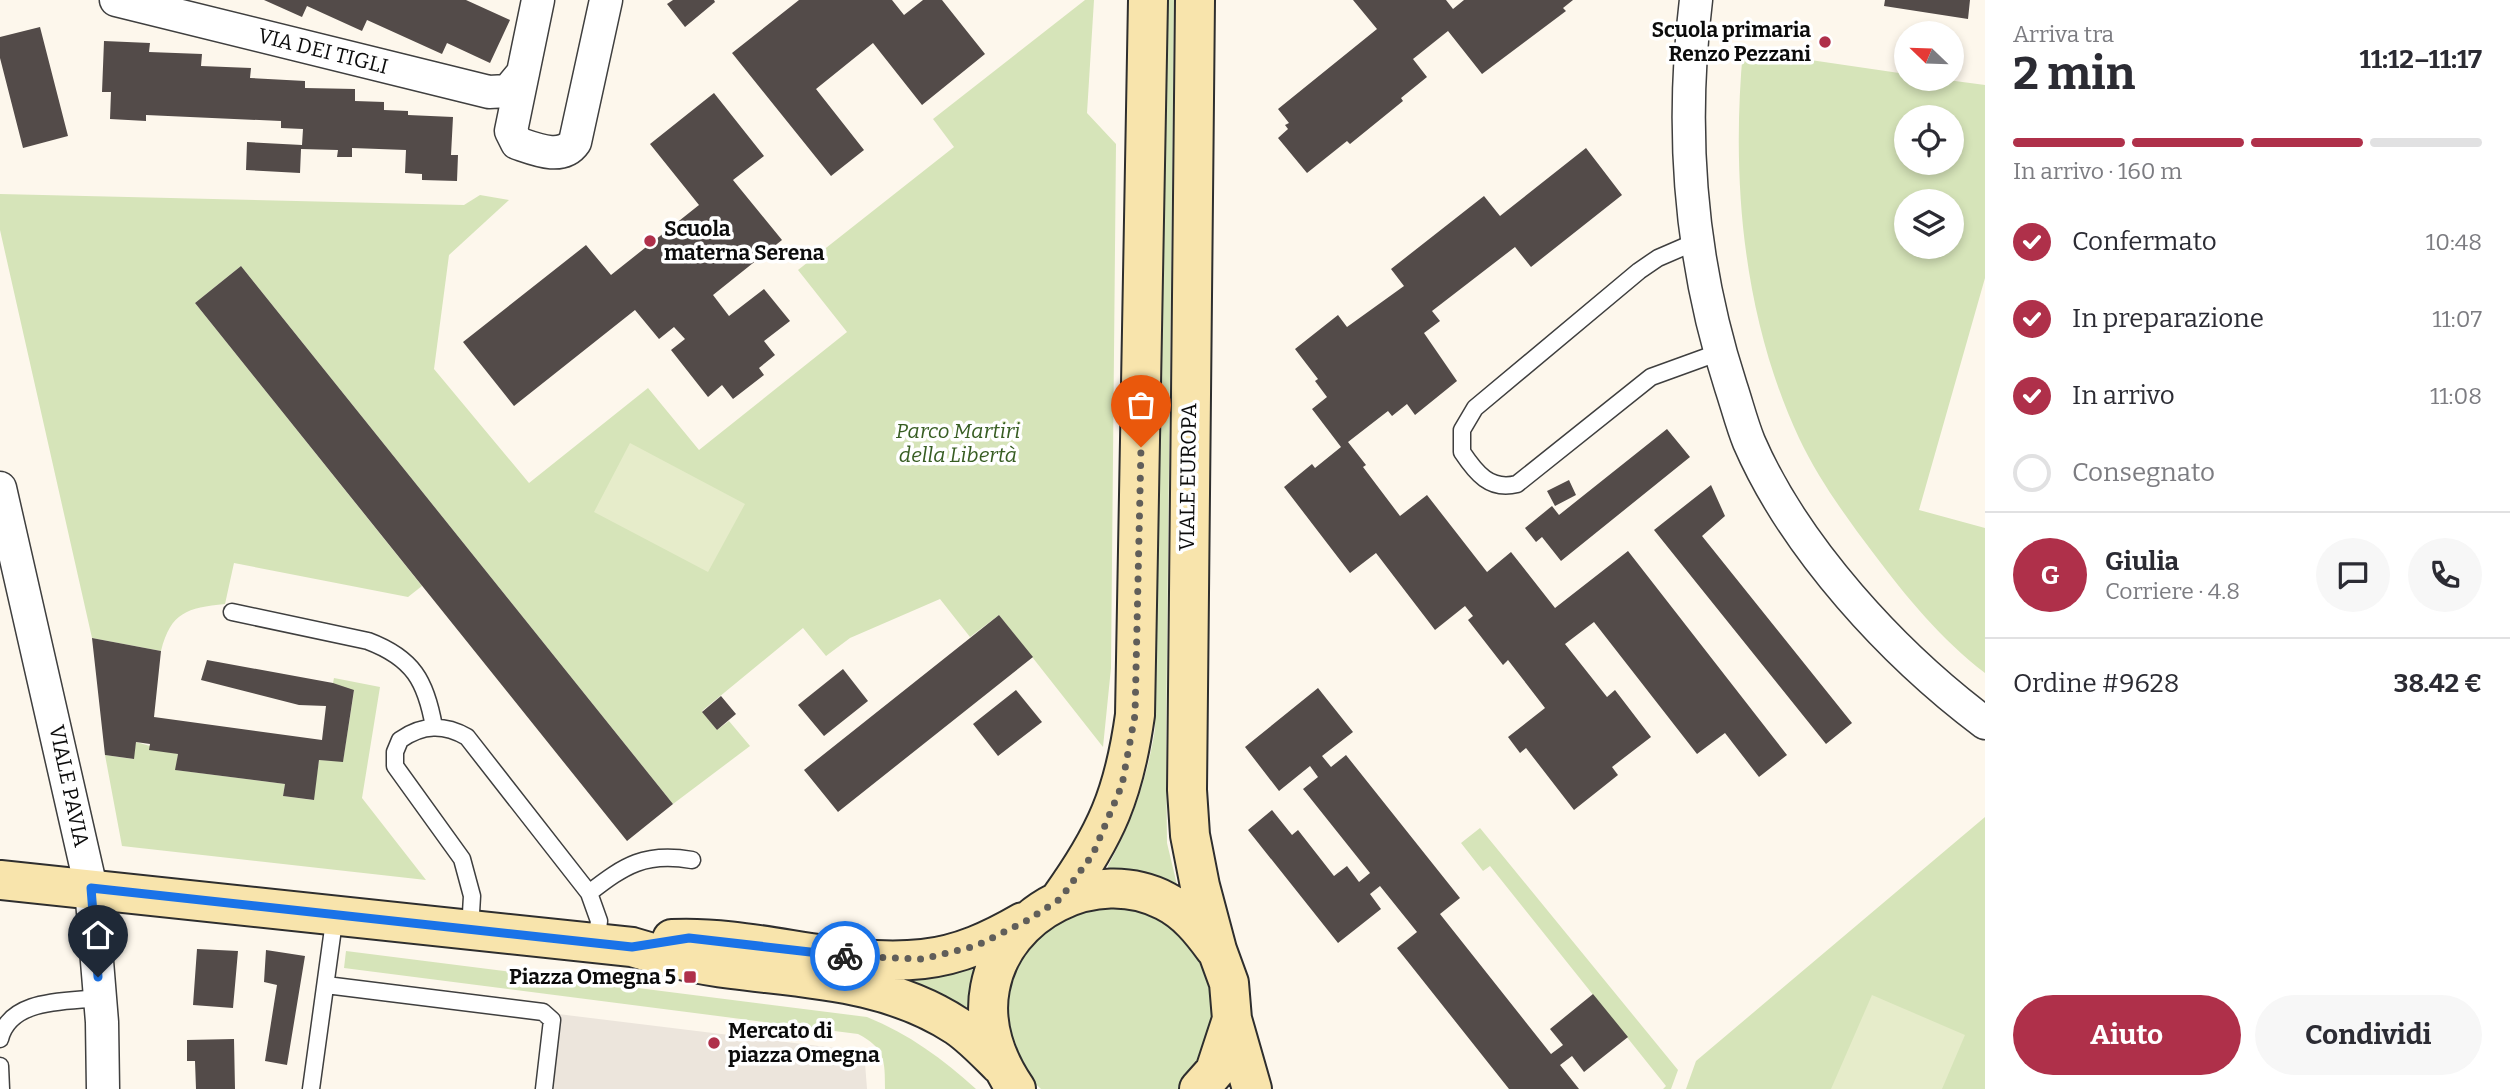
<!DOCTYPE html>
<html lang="it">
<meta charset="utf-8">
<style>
:root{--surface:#fff;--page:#f7f7f7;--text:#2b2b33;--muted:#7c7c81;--line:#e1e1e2;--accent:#af304a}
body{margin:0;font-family:Bitter,serif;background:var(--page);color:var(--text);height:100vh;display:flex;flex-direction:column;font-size:26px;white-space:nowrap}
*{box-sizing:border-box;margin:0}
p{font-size:23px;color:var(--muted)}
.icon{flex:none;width:38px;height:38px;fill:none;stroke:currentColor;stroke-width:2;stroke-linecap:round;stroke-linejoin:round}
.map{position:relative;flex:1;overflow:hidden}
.drawer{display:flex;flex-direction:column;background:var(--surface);width:525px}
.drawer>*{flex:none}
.needle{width:46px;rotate:293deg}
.fabs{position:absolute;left:1894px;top:21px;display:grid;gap:14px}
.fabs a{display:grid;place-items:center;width:70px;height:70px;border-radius:50%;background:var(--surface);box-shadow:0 4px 10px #0003;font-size:35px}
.pin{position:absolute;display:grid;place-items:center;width:60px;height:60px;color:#fff;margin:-72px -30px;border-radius:50% 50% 50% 0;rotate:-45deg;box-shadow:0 0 7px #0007}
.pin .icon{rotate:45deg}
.courier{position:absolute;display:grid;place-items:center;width:70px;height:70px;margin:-35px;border:5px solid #1a73e8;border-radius:50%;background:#fff;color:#222;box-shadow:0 2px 9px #0007}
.summary em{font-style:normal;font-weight:700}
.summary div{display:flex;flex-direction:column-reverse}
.summary{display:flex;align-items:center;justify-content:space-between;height:119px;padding:0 28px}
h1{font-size:46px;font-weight:700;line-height:52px}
.bar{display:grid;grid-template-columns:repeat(4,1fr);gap:10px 7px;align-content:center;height:84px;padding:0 28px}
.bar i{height:9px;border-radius:5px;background:var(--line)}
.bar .active{background:var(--accent)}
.bar p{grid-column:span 4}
.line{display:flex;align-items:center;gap:18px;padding:0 28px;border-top:2px solid var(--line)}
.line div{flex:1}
.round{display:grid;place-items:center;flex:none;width:74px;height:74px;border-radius:37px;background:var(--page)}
ol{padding:0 28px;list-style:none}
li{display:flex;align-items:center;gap:21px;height:77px}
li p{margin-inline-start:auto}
li .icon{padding:7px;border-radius:50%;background:var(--accent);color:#fff;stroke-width:4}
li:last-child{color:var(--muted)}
li i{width:38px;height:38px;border:4px solid var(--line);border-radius:50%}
.primary-button{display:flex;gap:14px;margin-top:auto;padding:14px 28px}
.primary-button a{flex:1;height:80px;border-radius:42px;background:var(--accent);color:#fff;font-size:28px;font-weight:700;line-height:80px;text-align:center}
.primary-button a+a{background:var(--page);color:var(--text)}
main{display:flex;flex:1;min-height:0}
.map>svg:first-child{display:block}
.green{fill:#d6e4b9;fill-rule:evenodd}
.pitch{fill:#e6ecca}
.plaza{fill:#ece5dc}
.building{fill:#534b49}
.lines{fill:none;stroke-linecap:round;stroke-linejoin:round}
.lane-casing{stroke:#3f3f3f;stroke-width:19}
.street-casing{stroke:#3f3f3f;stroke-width:35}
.secondary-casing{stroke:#2e2e2e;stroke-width:42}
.lane{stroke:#fff;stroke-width:16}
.street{stroke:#fff;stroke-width:32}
.secondary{stroke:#f8e4ac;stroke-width:38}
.done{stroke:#605e5a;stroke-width:7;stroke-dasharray:0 12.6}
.route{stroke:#1a73e8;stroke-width:9}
.poi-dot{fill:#af304a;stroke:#fff;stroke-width:2.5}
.labels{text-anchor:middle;stroke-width:7;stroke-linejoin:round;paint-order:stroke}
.poi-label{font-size:21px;font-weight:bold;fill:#0c0c0c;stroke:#fff;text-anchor:end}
.street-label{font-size:21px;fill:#0c0c0c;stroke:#fff}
.park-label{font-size:21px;font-style:italic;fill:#375d22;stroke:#fff}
</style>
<main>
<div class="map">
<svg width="1985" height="1089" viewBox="0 0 1985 1089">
<rect width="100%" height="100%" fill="#fdf7ec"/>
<path class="green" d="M1085,0H1094L1087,113L1116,144L1111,668L1103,747L999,615L970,637L940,599L850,638L826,656L803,628L702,711L717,730L729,721L750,746L673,804L241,266L195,303L422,586L408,597L234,563L225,604C187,608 171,612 161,651L92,638L0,230V194L464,205L480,195L509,200L449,255L434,369L529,483L648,388L699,450L847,332L798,270L954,147L933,119Z
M1162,0H1174L1166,742L1167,843L1179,893L1108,870V866C1132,821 1147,780 1155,729Z
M1743,50L1906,74V79H1940L1985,85V278L1919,510L1985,528V673C1942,640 1906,597 1874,554C1846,517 1819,480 1799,438C1743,318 1731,180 1743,50ZM1906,117H1951V163H1906ZM1906,201H1951V247H1906Z
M334,678L380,687L362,798L426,880L122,846L105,755L133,759L136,742L178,754L176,770L285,784L283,796L313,800L319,760L343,761L354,691L333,683Z
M1985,817V1089H1686L1696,1061Z
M1480,828L1678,1070L1671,1089H1663L1666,1086L1490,866L1483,871L1461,843Z
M1116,905C1137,910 1158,914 1176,927C1226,966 1227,1048 1180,1089H1041C1035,1083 1027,1077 1022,1070C992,1022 1005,952 1054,922C1073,910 1094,908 1116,905Z
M346,951L867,1017C909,1034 943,1059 976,1089H885C885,1060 885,1048 858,1034L344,968Z
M972,969L976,973L970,1009L967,1010L914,982L920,977Z"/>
<path class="pitch" d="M630,443L745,504L708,572L594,512Z
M1872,995L1965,1035L1942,1089H1831Z"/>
<path class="plaza" d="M558,1014L851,1050L865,1063L867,1089H549Z"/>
<path class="building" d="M264,0H466L510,20L490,63L447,43L442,54L367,20L362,31L307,6L302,17Z
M673,0H714L715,2L685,27L667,4Z
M799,0H892L904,15L923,0H942L985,54L922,105L873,43L816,89L864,150L831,176L732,53Z
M1353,0H1446L1453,9L1464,0H1573L1563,8L1566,11L1482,74L1448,31L1413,59L1427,77L1401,98L1403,101L1350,144L1347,141L1307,173L1278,138L1288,129L1285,125L1289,123L1278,109L1377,29Z
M1885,0H1970L1968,19L1884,6Z
M40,27L68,136L23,148L0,58V37Z
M104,41L150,43L149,52L202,54L201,66L251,68L250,78L305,81V88L355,89V101L384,102V110L408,111V115L453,117L451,155H458L457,181L422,180V174L405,173L406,150L352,148V157H337L338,150L301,149L300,173L246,170L247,142L302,145L303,129L281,128V121L146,115V121L110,119L111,92H102Z
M714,93L764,156L733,180L782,240L713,295L729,316L764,289L790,321L764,341L775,355L759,368L764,375L733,399L722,385L708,397L671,350L685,339L674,327L659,339L635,310L514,406L463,342L586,245L611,275L699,205L650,144Z
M1586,148L1622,195L1531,267L1515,247L1432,311L1440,321L1424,333L1457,381L1415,415L1407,404L1392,416L1388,411L1348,442L1366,465L1363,467L1400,516L1427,495L1487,572L1511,552L1555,608L1628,551L1787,755L1759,777L1725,733L1697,754L1594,622L1565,644L1607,697L1615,690L1651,737L1612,767L1618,775L1574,810L1526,748L1520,753L1508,737L1545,708L1508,660L1503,665L1468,620L1473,616L1465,606L1435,630L1376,553L1350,573L1284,487L1312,464L1315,468L1341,447L1312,409L1327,397L1315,381L1318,379L1295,349L1338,315L1347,327L1404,286L1391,269L1484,196L1500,216Z
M241,266L673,804L627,841L195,303Z
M1667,429L1690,457L1561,561L1542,537L1536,542L1525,528L1552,506L1559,515Z
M1569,480L1576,495L1555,506L1547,491Z
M1711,485L1725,516L1702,536L1852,723L1826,744L1654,530Z
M999,615L1033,657L838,812L804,770Z
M92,638L161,651L154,717L322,740L326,706L299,705L201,680L207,660L333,683L354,690L343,762L319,760L314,800L283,796L285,784L175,770L178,754L149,750L150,744L136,742L134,759L105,755Z
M843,669L868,701L824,736L798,705Z
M1318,688L1353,732L1322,756L1331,767L1346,755L1460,898L1440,914L1551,1054L1563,1045L1550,1029L1593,994L1628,1037L1584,1072L1572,1056L1560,1065L1579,1089H1509L1397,948L1417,932L1380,886L1370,894L1381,909L1338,943L1248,830L1272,810L1292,835L1298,830L1334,876L1347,866L1359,882L1370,873L1303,789L1318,777L1310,766L1279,791L1245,747Z
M1016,690L1042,722L998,756L973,724Z
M721,696L736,714L717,730L702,712Z
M197,949L238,951L233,1008L193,1005Z
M266,950L305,956L287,1065L265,1061L277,985L264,982Z
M234,1039L235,1089H196L195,1061H187V1040Z"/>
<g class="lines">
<defs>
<path id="lane" d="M1695,242L1658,258L1639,271L1475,408L1462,430V452C1476,473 1490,491 1517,484L1651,377L1720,352
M232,612L368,641C413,658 426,681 434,727
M589,893C625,865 645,852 692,860
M470,930L472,896L462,859L395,766V752L400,740C423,724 444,724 467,737L589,893L599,921L596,943
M326,985L543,1012L552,1020L544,1089
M0,1039C10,998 66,1002 100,998
M0,1066L1,1089
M311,1089L335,914"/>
<path id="street" d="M116,0L489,92L508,91L523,73
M538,0L511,131L517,143C535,149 562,161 575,142L606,0
M1696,0C1680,131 1690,261 1731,387C1737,405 1742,425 1749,442C1795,548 1893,654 1985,723
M0,488L91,888L102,1022L103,1089"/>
<path id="secondary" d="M1195,0L1187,790L1190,835L1200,886L1217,950L1229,983L1232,1019L1252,1089
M0,880L632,947C665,957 698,965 731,969C810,979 888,981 957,1026C973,1037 986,1051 1000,1065
M1060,899C1106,835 1124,794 1135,715L1148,0
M672,939C756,935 840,968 923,959C960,955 992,940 1023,922
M1016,1089C996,1060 983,1024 990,988C1004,911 1096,865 1165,901C1187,912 1201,930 1215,949
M1199,1089L1215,1071L1232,1019"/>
</defs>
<use href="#lane" class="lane-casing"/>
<use href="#street" class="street-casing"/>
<use href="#secondary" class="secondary-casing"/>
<use href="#lane" class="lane"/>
<use href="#street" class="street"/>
<use href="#secondary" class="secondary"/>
</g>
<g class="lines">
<path class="done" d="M845,956L923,959L976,946L1028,920L1060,899L1093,854L1122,785L1135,715L1141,447"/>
<path class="route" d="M98,977L91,888L632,947L689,938L845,956"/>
</g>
<g class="poi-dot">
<circle cx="1825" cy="42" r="7"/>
<circle cx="650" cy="241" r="7"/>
<rect x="683" y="970" width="14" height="14" rx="3.5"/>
<circle cx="714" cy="1043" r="7"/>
</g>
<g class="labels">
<g class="poi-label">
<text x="1811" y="37">Scuola primaria<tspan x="1811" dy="24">Renzo Pezzani</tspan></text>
<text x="664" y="236" text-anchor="start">Scuola<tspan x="664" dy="24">materna Serena</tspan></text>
<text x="676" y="984">Piazza Omegna 5</text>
<text x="728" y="1038" text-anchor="start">Mercato di<tspan x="728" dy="24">piazza Omegna</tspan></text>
</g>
<g class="street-label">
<text transform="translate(323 51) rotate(14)" y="7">VIA DEI TIGLI</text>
<text transform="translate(1188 477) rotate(-89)" y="7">VIALE EUROPA</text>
<text transform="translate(69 786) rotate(78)" y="7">VIALE PAVIA</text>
</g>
<g class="park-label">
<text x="958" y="438">Parco Martiri<tspan x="958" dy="24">della Libertà</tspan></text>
</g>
</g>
</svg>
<div class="fabs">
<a><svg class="needle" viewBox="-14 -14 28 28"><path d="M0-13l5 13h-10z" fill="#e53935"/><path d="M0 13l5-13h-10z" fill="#7c7c81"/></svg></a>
<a><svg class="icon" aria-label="locate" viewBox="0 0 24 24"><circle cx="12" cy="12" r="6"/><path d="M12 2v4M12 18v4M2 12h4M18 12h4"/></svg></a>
<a><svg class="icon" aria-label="layers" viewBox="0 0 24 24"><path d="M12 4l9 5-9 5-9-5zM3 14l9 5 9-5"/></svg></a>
</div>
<div class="pin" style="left:1141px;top:447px;background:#ea580c"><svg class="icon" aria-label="bag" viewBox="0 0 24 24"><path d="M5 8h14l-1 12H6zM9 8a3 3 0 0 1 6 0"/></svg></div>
<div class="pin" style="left:98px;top:977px;background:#1f2937"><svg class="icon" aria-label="home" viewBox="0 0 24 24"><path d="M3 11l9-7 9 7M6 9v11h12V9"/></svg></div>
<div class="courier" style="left:845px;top:956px"><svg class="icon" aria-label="bike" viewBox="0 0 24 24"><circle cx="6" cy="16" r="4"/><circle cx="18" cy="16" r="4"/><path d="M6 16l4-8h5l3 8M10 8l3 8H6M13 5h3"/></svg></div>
</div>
<section class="drawer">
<div class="summary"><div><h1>2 min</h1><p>Arriva tra</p></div><em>11:12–11:17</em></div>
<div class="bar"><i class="active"></i><i class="active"></i><i class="active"></i><i></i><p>In arrivo · 160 m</p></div>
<ol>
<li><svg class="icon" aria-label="check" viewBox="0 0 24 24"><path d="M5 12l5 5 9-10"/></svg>Confermato<p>10:48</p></li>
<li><svg class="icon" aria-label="check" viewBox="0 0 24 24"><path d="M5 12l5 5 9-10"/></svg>In preparazione<p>11:07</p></li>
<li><svg class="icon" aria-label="check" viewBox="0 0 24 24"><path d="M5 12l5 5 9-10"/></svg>In arrivo<p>11:08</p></li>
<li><i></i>Consegnato</li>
</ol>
<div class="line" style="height:126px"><b class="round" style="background:var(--accent);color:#fff">G</b><div><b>Giulia</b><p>Corriere · 4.8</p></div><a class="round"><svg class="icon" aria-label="chat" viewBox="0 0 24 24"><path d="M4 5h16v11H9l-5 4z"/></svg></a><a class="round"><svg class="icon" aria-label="phone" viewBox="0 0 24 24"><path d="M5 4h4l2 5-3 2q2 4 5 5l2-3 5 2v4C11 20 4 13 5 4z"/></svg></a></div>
<div class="line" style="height:91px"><div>Ordine #9628</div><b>38.42 €</b></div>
<div class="primary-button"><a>Aiuto</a><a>Condividi</a></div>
</section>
</main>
